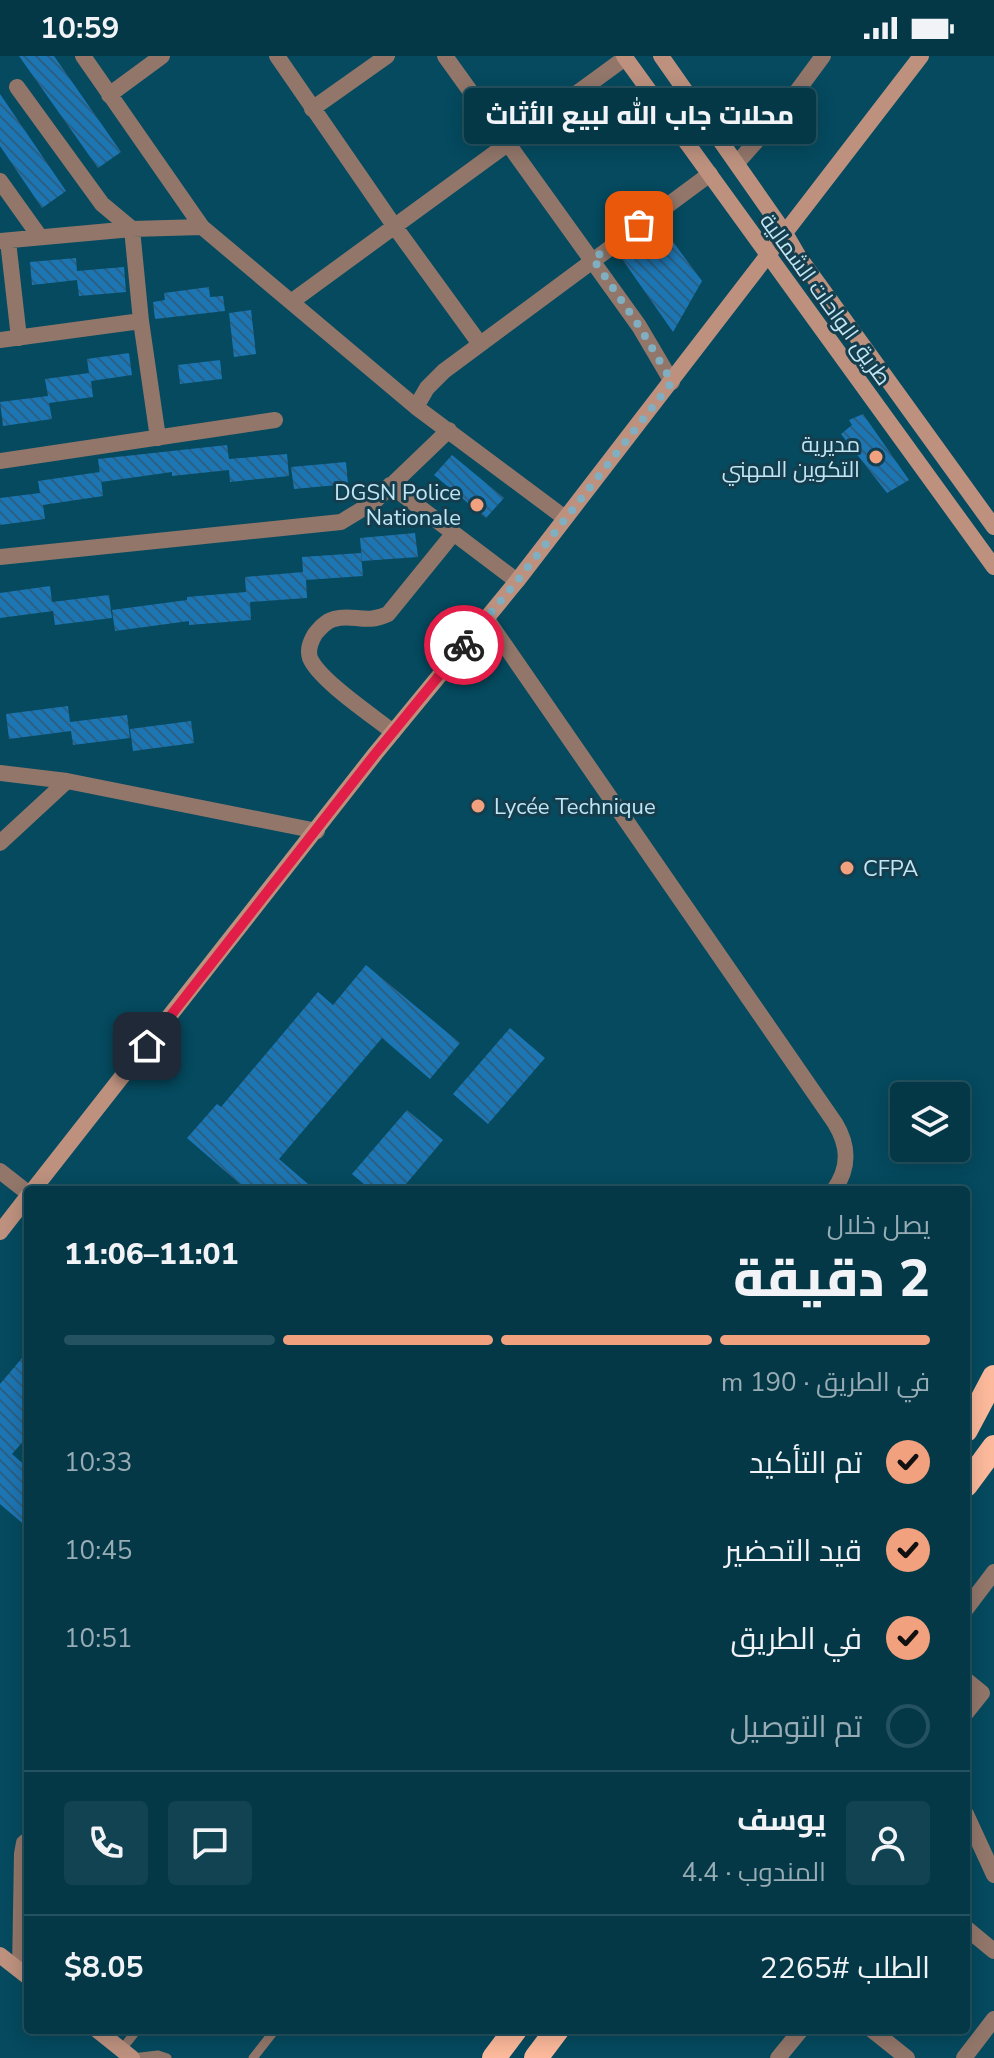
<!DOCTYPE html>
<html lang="ar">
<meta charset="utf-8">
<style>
:root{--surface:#043847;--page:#124352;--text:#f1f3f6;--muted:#97acb4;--line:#255260;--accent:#f1a17d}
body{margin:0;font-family:"Nunito Sans",Cairo,sans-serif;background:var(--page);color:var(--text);direction:rtl;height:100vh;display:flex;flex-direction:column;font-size:30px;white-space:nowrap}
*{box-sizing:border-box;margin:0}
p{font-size:26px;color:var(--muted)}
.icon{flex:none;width:44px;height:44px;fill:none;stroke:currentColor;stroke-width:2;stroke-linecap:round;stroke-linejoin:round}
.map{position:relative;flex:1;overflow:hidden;direction:ltr}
.drawer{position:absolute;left:24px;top:1130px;width:946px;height:848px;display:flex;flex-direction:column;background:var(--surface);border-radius:8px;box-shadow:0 4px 20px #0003,0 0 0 2px var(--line);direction:rtl}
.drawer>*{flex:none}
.controls{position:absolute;left:890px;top:1026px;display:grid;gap:16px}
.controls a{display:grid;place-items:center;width:80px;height:80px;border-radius:8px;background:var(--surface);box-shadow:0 4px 20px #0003,0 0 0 2px var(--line);font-size:40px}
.pin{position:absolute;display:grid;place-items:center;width:68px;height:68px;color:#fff;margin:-34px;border-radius:16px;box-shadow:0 4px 12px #0006}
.courier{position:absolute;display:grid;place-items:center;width:80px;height:80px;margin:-40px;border:6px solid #e11d48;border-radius:50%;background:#fff;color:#222;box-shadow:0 2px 10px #0007}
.bubble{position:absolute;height:56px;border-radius:8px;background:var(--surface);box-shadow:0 4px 20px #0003,0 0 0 2px var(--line);font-size:26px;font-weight:800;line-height:56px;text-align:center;direction:rtl}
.summary em{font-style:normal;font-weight:800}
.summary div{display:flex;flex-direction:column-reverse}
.summary{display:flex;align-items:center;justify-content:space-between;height:136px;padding:0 40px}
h1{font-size:52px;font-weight:800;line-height:60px}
.bar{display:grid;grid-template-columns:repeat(4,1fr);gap:12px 8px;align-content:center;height:96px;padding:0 40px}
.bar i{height:10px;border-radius:6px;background:var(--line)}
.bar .selected{background:var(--accent)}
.bar p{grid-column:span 4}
.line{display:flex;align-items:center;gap:20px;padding:0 40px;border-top:2px solid var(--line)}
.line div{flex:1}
.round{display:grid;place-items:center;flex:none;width:84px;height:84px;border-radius:8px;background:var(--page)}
ol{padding:0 40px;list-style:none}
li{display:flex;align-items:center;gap:24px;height:88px}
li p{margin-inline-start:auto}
li .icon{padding:8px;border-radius:50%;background:var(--accent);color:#111;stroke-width:4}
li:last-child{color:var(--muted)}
li i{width:44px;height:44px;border:4px solid var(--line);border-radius:50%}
.status{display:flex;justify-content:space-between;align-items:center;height:56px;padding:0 40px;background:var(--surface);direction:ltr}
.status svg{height:22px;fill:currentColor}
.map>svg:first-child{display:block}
.building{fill:url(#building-back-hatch)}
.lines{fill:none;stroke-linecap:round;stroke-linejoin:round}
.lane{stroke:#92766a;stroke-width:9}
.street{stroke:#92766a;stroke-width:16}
.secondary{stroke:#bd917e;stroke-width:16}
.highway{stroke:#fcb99b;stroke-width:24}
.done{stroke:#7fafc0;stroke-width:8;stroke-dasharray:0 14.4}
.route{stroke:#e11d48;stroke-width:10}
.poi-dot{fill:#f1a17d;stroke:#143e4d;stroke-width:3}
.labels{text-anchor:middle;stroke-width:6;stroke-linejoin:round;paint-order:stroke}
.street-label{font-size:22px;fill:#c0e5f4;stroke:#143e4d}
.poi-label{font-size:22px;fill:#c0e5f4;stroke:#143e4d;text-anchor:end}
</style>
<div class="status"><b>10:59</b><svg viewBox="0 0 49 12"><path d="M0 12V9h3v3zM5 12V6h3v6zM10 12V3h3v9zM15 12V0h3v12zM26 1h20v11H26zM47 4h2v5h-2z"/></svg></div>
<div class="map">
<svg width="994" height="2002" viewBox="0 0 994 2002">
<defs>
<pattern id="building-back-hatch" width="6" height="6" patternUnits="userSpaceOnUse" patternTransform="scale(2)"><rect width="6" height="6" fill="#1d76b4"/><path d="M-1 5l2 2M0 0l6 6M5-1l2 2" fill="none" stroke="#2a6084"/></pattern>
</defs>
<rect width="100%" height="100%" fill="#054a5f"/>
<path class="building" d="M19,0H54L121,96L98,112Z
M0,38L66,135L42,152L0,90Z
M662,171L702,225L673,276L620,200Z
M76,202L77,215L124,211L126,236L79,240L77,224L32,229L30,206Z
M209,231L210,241L223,240L225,255L155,263L153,246L165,244L164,237Z
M251,254L256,298L234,301L229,257Z
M129,297L132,319L91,325L93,341L49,347L52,363L3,370L0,346L48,340L45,323L89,317L87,303Z
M220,304L222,323L180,328L178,309Z
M863,358L909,424L887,437L841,378L852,369L849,364Z
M227,389L229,403L287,398L289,420L230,426L229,414L172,420V416L101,426L98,403Z
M452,399L504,442L486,462L434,419Z
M346,406L348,428L294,433L291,411Z
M100,416L103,440L43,449L45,463L0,469V442L40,437L38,425Z
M415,477L418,501L362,505L360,482Z
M361,497L363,520L306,524L307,542L250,546L251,564L189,569V565L115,575L112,554L187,544V541L246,536L245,521L303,516L302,501Z
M50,530L52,546L109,539L112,562L55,569L53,555L0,562V537Z
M68,650L70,666L127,659L130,682L73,689L71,675L9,683L6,658Z
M191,665L194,687L133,695L130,673Z
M366,909L460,987L430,1023L382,982L279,1103L315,1134H247L187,1082L217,1048L221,1051L318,936L333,949Z
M510,972L545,1002L488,1068L453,1038Z
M407,1054L443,1084L401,1134H371L352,1118Z
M28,1295V1380L12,1398L28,1412V1472L0,1448V1328Z"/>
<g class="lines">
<path class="lane" d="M122,1993L137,1974
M132,2002L158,1999L167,2002
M253,2002L275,1974"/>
<path class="street" d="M83,0L202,171L416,351L565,462
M277,0L395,171L480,288
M445,0L639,270L672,326
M17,31L102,148L132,173L141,265L158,382
M109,39L162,0
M312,53L387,0
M737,107L781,57L823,0
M0,125L40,181
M0,185L132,173L202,171
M8,185L19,282
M291,246L625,2
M0,284L141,265
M416,351L427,332L444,315L710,118
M0,405L275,364
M390,429L517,525
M0,501L341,466L374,446L449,374
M486,562L835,1067C849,1090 850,1111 834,1134
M393,676C373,660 319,624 310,602C307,593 311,585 315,578C320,572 326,565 334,563C353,557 365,569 388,558L453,478
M0,717L67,725L317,775
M0,787L67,725
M0,1115L28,1137
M966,1553L994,1516
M966,1624L982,1637L966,1657
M966,1758L994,1819
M966,1872L994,1895
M20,1914L22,1798L24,1787L28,1784
M872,1974L907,2002
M778,2002L801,1974
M964,2002L994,1963"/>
<path class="secondary" d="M624,0L994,511
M661,0L785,177L799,201L994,471
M33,1134L375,698L517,525L921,0
M0,1176L28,1140
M0,1899L28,1921
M97,1974L132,2002"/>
<path class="highway" d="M966,1374L994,1321
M966,1429L994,1391
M494,2002L515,1974
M536,2002L557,1974"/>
</g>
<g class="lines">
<path class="done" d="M464,589L517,525L672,326L639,270L593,203L639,169"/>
<path class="route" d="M147,990L375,698L464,589"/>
</g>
<g class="poi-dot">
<circle cx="876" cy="401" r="8"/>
<circle cx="477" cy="449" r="8"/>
<circle cx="478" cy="750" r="8"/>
<circle cx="847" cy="812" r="8"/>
</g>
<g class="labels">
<g class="street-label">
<text transform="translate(826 243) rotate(54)" y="8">طريق الواحات الشمالية</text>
</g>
<g class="poi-label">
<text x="860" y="396">مديرية<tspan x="860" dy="25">التكوين المهني</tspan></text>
<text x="461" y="444">DGSN Police<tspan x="461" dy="25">Nationale</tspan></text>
<text x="494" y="758" text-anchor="start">Lycée Technique</text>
<text x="863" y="820" text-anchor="start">CFPA</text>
</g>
</g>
</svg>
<div class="controls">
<a><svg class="icon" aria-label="layers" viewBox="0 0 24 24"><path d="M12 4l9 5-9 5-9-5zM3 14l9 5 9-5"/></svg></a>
</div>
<div class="pin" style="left:639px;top:169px;background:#ea580c"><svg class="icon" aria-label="bag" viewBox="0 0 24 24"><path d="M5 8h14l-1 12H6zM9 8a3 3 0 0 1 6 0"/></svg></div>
<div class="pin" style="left:147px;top:990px;background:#1f2937"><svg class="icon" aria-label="home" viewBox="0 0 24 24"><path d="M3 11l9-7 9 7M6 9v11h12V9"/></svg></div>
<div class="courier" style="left:464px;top:589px"><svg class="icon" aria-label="bike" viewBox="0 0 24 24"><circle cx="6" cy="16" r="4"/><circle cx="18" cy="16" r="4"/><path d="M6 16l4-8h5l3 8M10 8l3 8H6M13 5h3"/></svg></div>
<div class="bubble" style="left:464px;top:32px;width:352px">محلات جاب الله لبيع الأثاث</div>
<section class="drawer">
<div class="summary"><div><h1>2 دقيقة</h1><p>يصل خلال</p></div><em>11:01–11:06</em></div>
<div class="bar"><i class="selected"></i><i class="selected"></i><i class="selected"></i><i></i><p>في الطريق · 190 m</p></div>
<ol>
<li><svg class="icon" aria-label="check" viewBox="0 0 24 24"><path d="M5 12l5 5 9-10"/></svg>تم التأكيد<p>10:33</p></li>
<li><svg class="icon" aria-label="check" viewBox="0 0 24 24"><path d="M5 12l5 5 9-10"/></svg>قيد التحضير<p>10:45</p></li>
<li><svg class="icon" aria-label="check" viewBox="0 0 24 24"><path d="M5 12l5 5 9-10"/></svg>في الطريق<p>10:51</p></li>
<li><i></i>تم التوصيل</li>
</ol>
<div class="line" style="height:144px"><a class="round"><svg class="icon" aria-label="person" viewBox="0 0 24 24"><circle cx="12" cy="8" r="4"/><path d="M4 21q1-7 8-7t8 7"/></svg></a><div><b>يوسف</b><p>المندوب · 4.4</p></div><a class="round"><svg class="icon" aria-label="chat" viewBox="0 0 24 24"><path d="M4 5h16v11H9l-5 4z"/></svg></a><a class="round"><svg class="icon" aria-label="phone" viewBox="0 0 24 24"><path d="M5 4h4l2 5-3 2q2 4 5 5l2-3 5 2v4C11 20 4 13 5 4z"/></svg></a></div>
<div class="line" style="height:104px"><div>الطلب #2265</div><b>$8.05</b></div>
</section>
</div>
